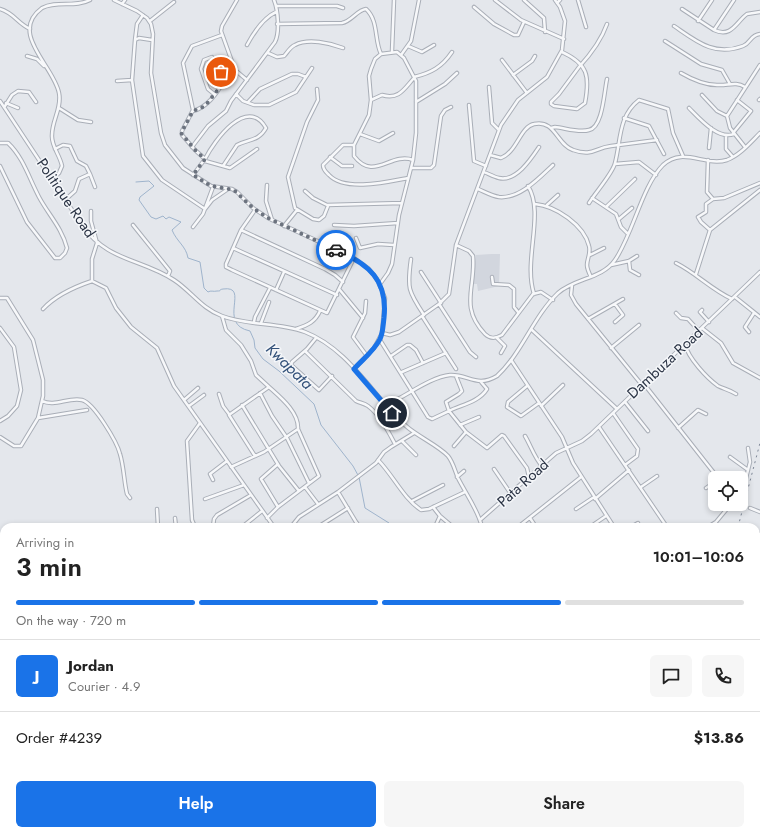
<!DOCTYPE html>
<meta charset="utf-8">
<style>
:root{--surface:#fff;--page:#f6f6f6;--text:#222;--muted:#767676;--line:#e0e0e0;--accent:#1a73e8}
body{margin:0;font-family:Jost,sans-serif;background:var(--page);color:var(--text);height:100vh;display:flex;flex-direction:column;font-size:15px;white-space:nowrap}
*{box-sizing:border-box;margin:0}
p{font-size:13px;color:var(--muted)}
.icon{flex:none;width:22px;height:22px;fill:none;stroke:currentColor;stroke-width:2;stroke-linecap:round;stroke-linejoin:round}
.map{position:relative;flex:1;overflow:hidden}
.panel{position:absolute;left:0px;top:523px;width:760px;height:312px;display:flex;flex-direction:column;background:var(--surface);border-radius:12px 12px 0 0;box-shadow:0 2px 6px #0003}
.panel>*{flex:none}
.buttons{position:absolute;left:708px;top:471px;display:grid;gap:8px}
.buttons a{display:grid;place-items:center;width:40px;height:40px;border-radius:6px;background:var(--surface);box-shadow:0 2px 6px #0003;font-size:20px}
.pin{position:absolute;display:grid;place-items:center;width:34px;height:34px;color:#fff;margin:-17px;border:2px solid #fff;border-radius:50%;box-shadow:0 1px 4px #0007}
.courier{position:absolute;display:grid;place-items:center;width:40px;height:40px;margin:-20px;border:3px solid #1a73e8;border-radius:50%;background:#fff;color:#222;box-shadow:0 1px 5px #0007}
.head em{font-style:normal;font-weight:600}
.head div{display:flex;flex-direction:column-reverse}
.head{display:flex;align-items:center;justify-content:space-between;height:68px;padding:0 16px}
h1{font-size:26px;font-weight:600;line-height:30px}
.bar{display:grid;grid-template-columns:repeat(4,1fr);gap:6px 4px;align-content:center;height:48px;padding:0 16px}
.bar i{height:5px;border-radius:3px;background:var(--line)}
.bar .on{background:var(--accent)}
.bar p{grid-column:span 4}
.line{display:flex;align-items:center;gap:10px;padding:0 16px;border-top:1px solid var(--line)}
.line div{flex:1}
.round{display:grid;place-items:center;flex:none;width:42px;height:42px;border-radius:6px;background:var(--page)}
.action{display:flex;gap:8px;margin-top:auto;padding:8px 16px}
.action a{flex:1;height:46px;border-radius:6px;background:var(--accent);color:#fff;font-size:16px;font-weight:600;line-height:46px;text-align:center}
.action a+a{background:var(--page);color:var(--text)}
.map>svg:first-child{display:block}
.built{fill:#d2d6de}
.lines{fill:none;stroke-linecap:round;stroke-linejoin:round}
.stream{stroke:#9fb4cc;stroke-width:1}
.minor-casing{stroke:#a9aeb7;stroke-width:4.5}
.major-casing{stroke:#a3abb8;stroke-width:6}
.minor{stroke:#f7f8fa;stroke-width:2.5}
.major{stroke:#fff;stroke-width:4}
.rail{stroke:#7d8696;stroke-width:1;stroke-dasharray:2 4;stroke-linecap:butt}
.done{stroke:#6c737f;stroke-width:4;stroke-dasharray:0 7.2}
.route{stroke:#1a73e8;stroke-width:5}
.labels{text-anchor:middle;stroke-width:3;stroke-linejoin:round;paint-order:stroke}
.street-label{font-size:15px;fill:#2b3445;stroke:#f4f6f9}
.water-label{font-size:16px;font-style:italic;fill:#34527a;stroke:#f4f6f9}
</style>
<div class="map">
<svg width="760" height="835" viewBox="0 0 760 835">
<rect width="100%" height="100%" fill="#e4e7ec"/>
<path class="built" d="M491,254H500L499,286L478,291L477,284H473L476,255Z
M576,831H715L712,835H577Z"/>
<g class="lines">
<path class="stream" d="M136,182L149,181L154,186L140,197L139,200L151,217L156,219L163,216L166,219L169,217L181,222L172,230C177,242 186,246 188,258L200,262L204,288L208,292C211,290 213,292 217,291C223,291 217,290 223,289C251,285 216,324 250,331L254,340L255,348L263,359L279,371L314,404L321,425L353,466L359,477L365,508L389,523L390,527
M568,835L569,831"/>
<defs>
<path id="minor" d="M114,0L137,11L147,18L151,24L153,34L151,73L161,133L165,145L183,168L211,186L232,189L237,192L253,208L268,218L354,258L368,268L377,279L385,298L382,333L374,348L354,369
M237,0L222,26L221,31L235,70L247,80
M495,0L521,20L564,39
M524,0L544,18L545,32
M578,0L586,27
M557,3L560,0
M122,4L125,0
M277,6H337L343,8
M474,7L494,24L514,35H518L524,22
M0,9C14,13 17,23 30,29
M682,9L714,30C732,38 736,22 747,14L760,12
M150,21L174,2
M698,21L712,0
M277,24L342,23C352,21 357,10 366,9C379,21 374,40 381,54
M674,26C696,41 714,57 743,46C751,43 750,35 760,34
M714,30L734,0
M135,40L137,24L143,15
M152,40L139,38L135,40L132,80L143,156L162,180L205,209L212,200L228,189
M665,41L701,64L722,70L730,84
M247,45C254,32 263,18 276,12
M408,46L422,52L434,45
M392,51L394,0
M562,52C588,64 590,76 585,103L577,109L554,106L551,104V102L559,94L579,67C591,54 601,41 607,24
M268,53L277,57L284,56C287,53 290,47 295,45C308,38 330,43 343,48
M401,55L411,41L419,0
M27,56L37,59L44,66
M502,60L527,93
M681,73C693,80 704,85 717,85C728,86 735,81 745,87
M513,75L532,61L535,56
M414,77C431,73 442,67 452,52
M117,81L132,80
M489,87L492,123L499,130
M317,89L318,100L307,122L288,177L295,208L313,219L319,220L324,216L328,206
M236,94L243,101L254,105H269L296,92L312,68
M702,95L717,111L727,116
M371,100L382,95C399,100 404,89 414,78
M759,100L760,99
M0,101L82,225C108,262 140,258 174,280C191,291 202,309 222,316C248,326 278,322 305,332C349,349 373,396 406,426C417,436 439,446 448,456C453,462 455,471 458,478C466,494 478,510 482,527
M248,102L260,89L292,74H298L306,77
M416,102L445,84L457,73
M6,103L18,108
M469,105L474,161L486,166
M5,106L12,95L18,91L29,92L36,102
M59,108L78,120L91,122
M689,108C700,119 718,140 734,134
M193,111C206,108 217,94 223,82L219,67L212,57L204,60L201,69L208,89L214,94
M624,118L649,126L664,154
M551,128L555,127C565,128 579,133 589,130C603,127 604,92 607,79
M733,133L751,111L737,100
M360,134L379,141L393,133
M726,136V149L733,157
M0,143H8C23,157 29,178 39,197C48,214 62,228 67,248L65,253L60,258H55L27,222L0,166
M354,145H343L323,165C323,170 326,172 329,175C345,192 387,182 408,178
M192,147L208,126L226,111L231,101L275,42C280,32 278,10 274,0
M745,147L730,128L727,116L760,65
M709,148L711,128
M55,149L63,145L70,146L77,161L86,166L90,174L79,179L75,191L65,200
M490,155L501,158C517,152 520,127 534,124C555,119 557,145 573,150C593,157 594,148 611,146C627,144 642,142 657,140
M330,157L342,166H352
M205,159C214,141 247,95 266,128C259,141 249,139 237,145L223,166
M708,160L707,192L713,199L724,198L760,183
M205,161L230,168L257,149
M615,164L639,162L656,175
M411,168H431L434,165L441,116L445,110L451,107
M484,172C489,174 494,177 499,178C516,182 531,159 539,147
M90,174L95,187
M193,175L205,159L195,150L182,135V131L193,110L183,63L192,46L222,35
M52,179L59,173L62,166C60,155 51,146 52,135C52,120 62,108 59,93C54,66 8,33 42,8C57,0 75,8 90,0
M267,185L266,201L272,220
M528,186C545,213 523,260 534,294
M478,189C485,192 492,196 499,197C520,199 539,178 553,165
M305,191L313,198L327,205L402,203
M592,198L616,214L621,227L628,234
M589,203C595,193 613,173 615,163C621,141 618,116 639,100L668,109L673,133L683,156
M535,204C556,206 584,225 589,246C591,253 587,259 587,265C587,269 589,273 591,277
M547,205L558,195
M606,207L635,179
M255,210L241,230L226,264V267L232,270L327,313L354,258
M91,211V221L97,243L92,259V281L106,288L116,308L131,327L157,348L174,386L274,527
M619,219L632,208
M133,225L170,271L168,276
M334,225L354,226L398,223
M284,226L297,210
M193,227L203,214L213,187
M241,230L325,269L335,275L343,282
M710,230L701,222L698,217L706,212V204L713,199
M356,238L360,248L378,244L394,245
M456,245L469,251L473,256C476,287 459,307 485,334C490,339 495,339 502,335L533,294L541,292L553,300
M233,248L337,295
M590,255L604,248
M411,259C407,288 408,291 424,315
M629,261L630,270L639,275
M676,263C696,273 712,290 732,299
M611,265L629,261L637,256
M421,272L441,303
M696,274L710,230L760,190
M492,277L493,284L509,285L514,289V307L518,312
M380,284L388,273L392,264L399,215L413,160L416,133V81L404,58L397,52L381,54L375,59L371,69L369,76L371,100L369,115L354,145V156C374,182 390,152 413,160
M572,285L571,295L576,304L642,385
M339,289L363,318
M276,290L284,272
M735,297L760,317
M0,298H7L33,340L43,380V396L38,418L21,446H14L0,437
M366,301L365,313L353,337L367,356
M439,304L470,352L476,357
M43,309C56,295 74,287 92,281
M702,310L700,312L709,322
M676,313L681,318L688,319L699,331
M222,316L226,330L241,345L251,361L256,375L269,387
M422,316L456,369
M588,319L623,299
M254,322L255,317L270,288
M615,322L623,315L615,304
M261,323L269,302
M0,328L14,347L21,390L17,406L8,416L0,421
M702,328L721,343L733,363L760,378
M296,329C308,325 315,322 320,311
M532,330L617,409
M749,332L745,327L754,313
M382,333L390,335L399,332L439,304L449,294L456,245L501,125L518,100L547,77L562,50L565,21L560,7L555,0
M316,338L307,349L292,362L291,365L319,390L332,376
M497,338L505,346L501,353
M380,340L428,417L432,419L449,411L466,432L487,448L502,435L504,436L527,468L529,477
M685,344C688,358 707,378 718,386C724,389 730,390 736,394
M611,348L639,325
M305,351L356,401C360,403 364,403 368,406C380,415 388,431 395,444
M391,356L407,345H410L416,350L423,363
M511,360L562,437L573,463L614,527
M402,372L446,353
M456,376L462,391L459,394L446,402L449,411C461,405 479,402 487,389L481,382
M644,384L718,478
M527,386L508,402L507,407L521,416L539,403
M260,393L272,416L287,438L309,483
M219,394L223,406L229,414
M184,400L198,388
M42,401C55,407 68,397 82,400C94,403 117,442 120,454C124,467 124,482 127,494L130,498
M625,402L648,431
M242,405L279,466L299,491
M386,405C405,397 430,377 450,375C468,374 477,388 497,376C522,353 533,317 558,293C575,278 602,279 615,260C633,234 642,186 663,165C683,146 705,167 727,160C740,155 750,143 760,133
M189,406L204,395
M541,406L563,385
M613,413L638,449L637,456L625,465
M38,418L87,410
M460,425L479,417
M599,427L667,527
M678,428L698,410L706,414
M525,436C531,446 534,457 542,466
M402,441L416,455
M454,446L466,432
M255,456L229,415L269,387C280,397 299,412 298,429
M730,457L748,470
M378,460C393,475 403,498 421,510L429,509L465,492
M231,467L264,452L298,429L319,476L278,507L267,518
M494,469L511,494
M457,477L464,471
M213,480L210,474L227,461
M305,487L318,504
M641,487L657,476
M706,488L715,482
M338,492L359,527
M741,498L750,462L748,448
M205,499L244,485
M595,499L629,470
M412,501L443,485
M278,507L261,479L278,464
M433,507L440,516L453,527
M750,508L760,512
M157,509L158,527
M576,509L594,497
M175,518L176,527
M530,518L536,527
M480,520L556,453L582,441L591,434L760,272
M195,527L192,520L187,441L200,423
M213,527L214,519L217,515L251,495
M242,527L262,511
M291,527L299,517L338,492L376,463L384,452L391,447L414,433
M318,527L348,508
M351,527L357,523
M435,527L440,516
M518,527L581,477
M590,527L606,516
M631,527L638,523
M708,527L716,522L731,504
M756,534H760
M756,576L760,580V587
M756,610H760
M756,675L760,668
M756,713L760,705
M756,734L760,733
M756,769L760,768
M0,776L4,779
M756,814L760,809
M0,821L4,823
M15,831L21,835
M78,831L83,835
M111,831L118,835
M152,831L157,835
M174,831V835
M181,831L182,835
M270,831L272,835
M396,831L399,835
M450,831L454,835
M460,831L463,835
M494,831L496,835
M13,835L16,831
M27,835L30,831
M49,835L52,831
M73,835L76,831
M129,835L131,831
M149,835L151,831
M188,835L211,831
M296,835L301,831
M371,835L374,831
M412,835L417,831
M735,835L739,831"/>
<path id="major" d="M756,820L760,816
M746,835L749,831"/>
</defs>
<use href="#minor" class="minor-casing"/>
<use href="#major" class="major-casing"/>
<use href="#minor" class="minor"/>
<use href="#major" class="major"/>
<path class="rail" d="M738,527L760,443
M532,831L534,835"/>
</g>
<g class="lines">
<path class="done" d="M221,72L223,81L221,86L205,106L193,111L181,133L195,150L205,159L193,175L211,186L234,190L253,208L268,218L336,250"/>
<path class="route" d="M336,250C369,264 388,280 384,318C383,325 383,333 380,339C374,351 363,359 354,369L392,413"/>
</g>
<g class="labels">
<g class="street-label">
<text transform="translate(66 198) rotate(56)" y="5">Politique Road</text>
<text transform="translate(665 363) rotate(-43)" y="5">Dambuza Road</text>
<text transform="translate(523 483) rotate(-42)" y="5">Pata Road</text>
</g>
<g class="water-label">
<text transform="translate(290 366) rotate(44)" y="6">Kwapata</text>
</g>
</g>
</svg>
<div class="buttons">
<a><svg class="icon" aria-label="locate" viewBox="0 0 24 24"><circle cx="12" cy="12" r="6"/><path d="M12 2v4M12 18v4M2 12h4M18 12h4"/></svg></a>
</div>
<div class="pin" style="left:221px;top:72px;background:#ea580c"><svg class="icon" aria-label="bag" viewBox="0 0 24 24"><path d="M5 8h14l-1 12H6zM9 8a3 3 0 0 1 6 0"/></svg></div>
<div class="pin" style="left:392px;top:413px;background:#1f2937"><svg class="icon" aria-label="home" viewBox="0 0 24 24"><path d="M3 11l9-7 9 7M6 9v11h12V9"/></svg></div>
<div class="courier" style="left:336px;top:250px"><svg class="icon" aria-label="car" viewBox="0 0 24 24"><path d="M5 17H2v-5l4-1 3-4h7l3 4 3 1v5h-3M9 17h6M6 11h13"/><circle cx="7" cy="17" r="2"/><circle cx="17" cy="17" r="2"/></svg></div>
<section class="panel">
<div class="head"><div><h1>3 min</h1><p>Arriving in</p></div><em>10:01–10:06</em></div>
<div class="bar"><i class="on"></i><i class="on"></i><i class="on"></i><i></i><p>On the way · 720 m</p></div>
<div class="line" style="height:72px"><b class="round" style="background:var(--accent);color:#fff">J</b><div><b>Jordan</b><p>Courier · 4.9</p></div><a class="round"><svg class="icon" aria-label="chat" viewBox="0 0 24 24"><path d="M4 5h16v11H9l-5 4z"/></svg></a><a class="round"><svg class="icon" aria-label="phone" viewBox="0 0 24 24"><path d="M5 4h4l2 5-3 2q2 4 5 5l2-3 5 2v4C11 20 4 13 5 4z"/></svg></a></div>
<div class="line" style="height:52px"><div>Order #4239</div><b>$13.86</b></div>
<div class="action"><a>Help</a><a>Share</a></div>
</section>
</div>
